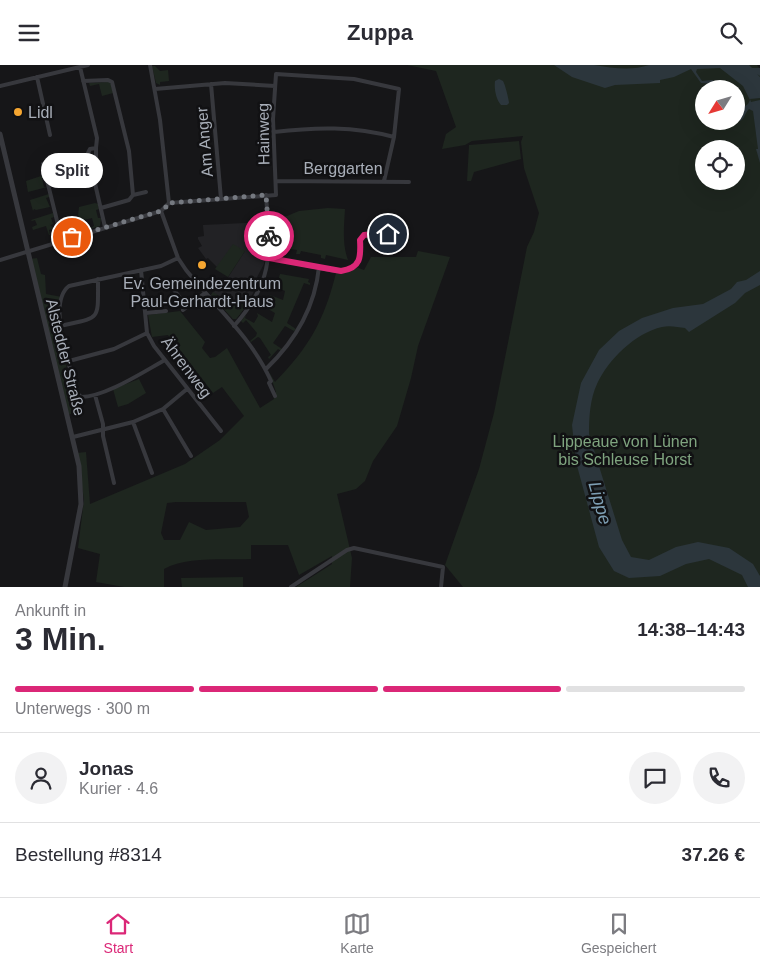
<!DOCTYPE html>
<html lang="de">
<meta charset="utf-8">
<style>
:root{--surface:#fff;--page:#f2f2f3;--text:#2b2b33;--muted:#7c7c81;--line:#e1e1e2;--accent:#db2777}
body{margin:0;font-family:Arial,sans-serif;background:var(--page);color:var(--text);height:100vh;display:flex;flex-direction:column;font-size:19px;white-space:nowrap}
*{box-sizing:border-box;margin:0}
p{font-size:16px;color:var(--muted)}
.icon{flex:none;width:28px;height:28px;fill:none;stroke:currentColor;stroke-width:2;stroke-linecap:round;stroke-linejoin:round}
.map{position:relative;height:522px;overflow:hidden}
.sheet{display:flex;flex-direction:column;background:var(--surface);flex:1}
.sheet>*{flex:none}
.needle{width:32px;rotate:233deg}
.fabs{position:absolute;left:695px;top:15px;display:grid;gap:10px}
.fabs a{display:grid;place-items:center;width:50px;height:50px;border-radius:50%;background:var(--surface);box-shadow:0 5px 20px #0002;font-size:25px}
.pin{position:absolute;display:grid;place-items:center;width:42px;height:42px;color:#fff;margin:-21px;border:2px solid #fff;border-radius:50%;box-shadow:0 1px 5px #0007}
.courier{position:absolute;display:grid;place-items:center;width:50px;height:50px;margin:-25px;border:4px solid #db2777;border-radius:50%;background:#fff;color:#222;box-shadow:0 1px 6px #0007}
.bubble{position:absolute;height:35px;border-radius:18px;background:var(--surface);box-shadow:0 5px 20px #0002;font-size:16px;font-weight:800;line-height:35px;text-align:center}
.summary em{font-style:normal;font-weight:800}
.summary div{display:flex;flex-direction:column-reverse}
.summary{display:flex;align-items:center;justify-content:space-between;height:85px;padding:0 15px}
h1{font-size:32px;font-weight:800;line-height:38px}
.bar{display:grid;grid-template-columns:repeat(4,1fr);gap:8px 5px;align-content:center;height:60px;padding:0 15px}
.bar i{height:6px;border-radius:4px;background:var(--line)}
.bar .on{background:var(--accent)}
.bar p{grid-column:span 4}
.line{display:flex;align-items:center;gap:12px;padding:0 15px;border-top:1px solid var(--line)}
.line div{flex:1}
.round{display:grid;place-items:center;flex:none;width:52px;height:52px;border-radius:26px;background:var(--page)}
header{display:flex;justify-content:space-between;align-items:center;height:65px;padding:0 15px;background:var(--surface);font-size:22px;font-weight:800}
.dock{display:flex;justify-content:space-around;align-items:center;height:70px;border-top:1px solid var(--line);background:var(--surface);font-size:14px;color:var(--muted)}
.dock a{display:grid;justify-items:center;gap:2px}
.dock .on{color:var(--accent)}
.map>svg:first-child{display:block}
.built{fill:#222225}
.green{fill:#1e261f;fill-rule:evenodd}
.water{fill:#2c363c}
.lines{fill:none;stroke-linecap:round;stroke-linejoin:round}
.minor{stroke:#37383d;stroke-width:4}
.tertiary{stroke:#37383d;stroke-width:5}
.done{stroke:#757980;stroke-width:5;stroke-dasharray:0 9}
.route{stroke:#db2777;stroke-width:6}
.poi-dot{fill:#f5a631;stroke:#111113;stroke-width:2}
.labels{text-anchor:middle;stroke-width:5;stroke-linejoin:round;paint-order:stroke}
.poi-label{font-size:16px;fill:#a8aeb8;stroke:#111113;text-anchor:start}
.street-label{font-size:16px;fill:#a8aeb8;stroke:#111113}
.park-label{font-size:16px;fill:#7fa47f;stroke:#111113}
.water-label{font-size:18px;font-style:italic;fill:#7e9fb4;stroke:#111113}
</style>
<header><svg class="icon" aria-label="menu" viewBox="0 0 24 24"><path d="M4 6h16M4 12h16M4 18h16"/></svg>Zuppa<svg class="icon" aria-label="search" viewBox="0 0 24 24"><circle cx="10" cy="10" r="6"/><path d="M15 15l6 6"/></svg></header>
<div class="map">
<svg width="760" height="522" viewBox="0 0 760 522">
<rect width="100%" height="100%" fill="#161618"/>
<path class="built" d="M265,157L268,172L258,188L265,193L264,199L256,214L259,216L247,240L236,254H233L211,230L216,223L220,225L245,186L217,202L208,193L206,194L198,183L202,181L198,174V172L204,171L203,160Z"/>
<path class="green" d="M407,0H757L760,4V522H463L445,500L479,404L494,348L527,182L534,167L539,148L524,103L521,77L523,71L472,76L465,80L442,84L446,69L456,62L436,6ZM704,24H736V56H704ZM704,84H736V116H704Z
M152,1H155L160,6L168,5L169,16L160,17V20L156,18Z
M109,17L111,19L113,28L102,31L99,19L90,21L89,18Z
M519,76L521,94L474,107L471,116H467L469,80Z
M44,110V113H42L44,122H47L28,127L26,116Z
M49,129V132L46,133L50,142L36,145L34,144L33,146L30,135Z
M95,138L98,139L99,144L96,145L98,153H101L100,161L90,164V163L94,161L92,153L80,156L78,151L79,142Z
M328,143L345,144C344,161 342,179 348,195L326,190L325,194L321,193V190L301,186L300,189H296L297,185L277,182L276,184L272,183V179L278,178V169H275V173H272L271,153L287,151L299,146Z
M53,148L54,152L51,153L53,159L50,160L54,163L57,162L58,166L56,163L49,165L50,170H49L46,161L33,165L32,162L37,160L35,155L32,156L31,155Z
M233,179L245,186L228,212L215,204Z
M418,186L450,192L418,281L411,313L397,361L373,396L365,416L356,424L337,429L352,493L350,522H296L332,499V491L299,510L288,480H251V494C226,495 186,491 164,504V522H124L96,517L100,489L78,483L84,435L77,388L86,387L90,439L185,399L220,375L244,351L222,322L213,328L168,270L152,272L148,250L180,246L205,277L202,283L210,293L215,292L227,283L260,343L274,334L273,330L276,327L269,307L275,317C309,282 324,256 336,208L344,207L356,202L364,205L371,192H416ZM176,437H246L249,452L240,462L206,465L189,457L180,475H164L161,468L167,438Z
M37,193L41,209L45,210L46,229L62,232L59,249V273L73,327L69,329L73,348L68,350L30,194Z
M275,208L309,214L308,217L310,218V220L304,218L287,258L296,264L294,266L285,261L273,278L282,284L281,286L278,284L269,294L268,292L271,290L260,273L258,272L251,277L250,276L256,271L257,268L246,255L243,258L241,256L246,250L245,253L254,258L258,251L257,248L272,257L275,248L258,238L256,240L254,238L258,233V236L265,240L270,230L283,235L285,226L267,218L265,221L264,220L266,215L277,219L280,209Z
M213,227L235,241L239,236L244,237L247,240L236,254H233L211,230Z
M139,314L146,328L128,339L118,342L113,324Z
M243,512V522H182L181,513Z"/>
<path class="water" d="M554,0C567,0 581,0 594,0C612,3 632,6 649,0H749L753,4L752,3H760V11L757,9L760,12V33L750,34L751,37L760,35V98L756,84H758L753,46L749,44C743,50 745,58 734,56H736V52L740,51L744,42L748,39L750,35L743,21L720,3L697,4L696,7L702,16L712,15L720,18L723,24H719L716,19L701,18L691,4L674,12L660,15V18L615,20L605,23L572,12Z
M499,14L503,16C505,19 509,35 509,38L507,40H501C496,34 494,24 495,16Z
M760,206V220L745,228L735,238L689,267L685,263C678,262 669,260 662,262C635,268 608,295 597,319C590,334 589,352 589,369L622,475L631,492L649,495L676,482L698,477L729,483L753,499L760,511V522H748L742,510L709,494L686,499L660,511L629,513L614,506L599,482L576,397L572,360L581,318L599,285L619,266L642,253L673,243L703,239L731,224L737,217L746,215Z"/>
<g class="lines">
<path class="minor" d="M150,0L160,55L169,138
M80,2L97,73L96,83L90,84L88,88L105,162
M37,12L50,70
M83,16L108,15L112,17L129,86L133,130L129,135L101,143
M211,19L221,134
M0,21L88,0
M155,24L225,18L275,21
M274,67C316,62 353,61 394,72
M43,99L62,176
M96,115V83
M277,116L409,117
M133,130L146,127
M169,138L276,130L273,54L276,9L354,14L399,24L394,72L384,116
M161,146L178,193L186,205C215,241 252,273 271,316L269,318L275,331
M269,193L335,206C347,206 361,201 361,187C361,182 358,176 362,172C366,167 375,168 381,168L385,171L388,169L389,166L385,164L382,165L381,168
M0,195L161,146L169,138
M141,205L147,268L154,281L221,366
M171,221L187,242
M183,245L205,228
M146,248L166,246
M60,261C101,252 98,257 98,214
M234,261C275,215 270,187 266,130
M165,295C143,307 105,332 81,332L78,329C71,306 46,238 69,221L161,201L178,193
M69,296L114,284L147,268
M266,304C294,277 315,242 319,202
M95,330L103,359V371L114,418
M163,344L191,391
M133,357L152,408
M73,372L133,357L163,344L187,324
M291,522L347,485L354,483L443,502L441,522"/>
<path class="tertiary" d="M0,69L79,401L81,439L65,522"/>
</g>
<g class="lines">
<path class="done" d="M72,172L161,146L167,141L168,138L266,130L269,171"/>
<path class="route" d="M269,171V193L341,206C361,203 361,192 360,175L364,170L381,168L385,171L388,169"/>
</g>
<g class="poi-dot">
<circle cx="18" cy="47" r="5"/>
<circle cx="202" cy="200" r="5"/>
</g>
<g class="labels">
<g class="poi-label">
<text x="28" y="53">Lidl</text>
<text x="202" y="224" text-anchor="middle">Ev. Gemeindezentrum<tspan x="202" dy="18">Paul-Gerhardt-Haus</tspan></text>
</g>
<g class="street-label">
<text transform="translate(263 69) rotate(-91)" y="6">Hainweg</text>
<text transform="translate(204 77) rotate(-95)" y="6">Am Anger</text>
<text x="343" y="109">Berggarten</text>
<text transform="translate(66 292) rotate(76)" y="6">Alstedder Straße</text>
<text transform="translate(187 302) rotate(53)" y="6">Ährenweg</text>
</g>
<g class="park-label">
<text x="625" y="382">Lippeaue von Lünen<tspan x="625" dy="18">bis Schleuse Horst</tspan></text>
</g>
<g class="water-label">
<text transform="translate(600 438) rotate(74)" y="6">Lippe</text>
</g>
</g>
</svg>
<div class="fabs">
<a><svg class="needle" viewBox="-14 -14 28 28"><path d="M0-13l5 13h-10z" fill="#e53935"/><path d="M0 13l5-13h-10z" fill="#7c7c81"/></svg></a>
<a><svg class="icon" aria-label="locate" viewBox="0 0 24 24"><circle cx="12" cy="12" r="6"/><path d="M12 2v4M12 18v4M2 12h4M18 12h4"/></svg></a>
</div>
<div class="pin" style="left:72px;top:172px;background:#ea580c"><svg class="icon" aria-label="bag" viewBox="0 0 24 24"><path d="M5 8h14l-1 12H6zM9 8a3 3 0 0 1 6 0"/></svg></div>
<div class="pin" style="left:388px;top:169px;background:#1f2937"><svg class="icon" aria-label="home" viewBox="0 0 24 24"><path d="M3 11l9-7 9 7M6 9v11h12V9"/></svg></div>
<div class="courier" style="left:269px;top:171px"><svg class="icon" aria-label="bike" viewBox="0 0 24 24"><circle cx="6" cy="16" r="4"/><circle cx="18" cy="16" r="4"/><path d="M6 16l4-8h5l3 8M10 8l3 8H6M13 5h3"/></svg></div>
<div class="bubble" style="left:41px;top:88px;width:62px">Split</div>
</div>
<section class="sheet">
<div class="summary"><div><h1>3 Min.</h1><p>Ankunft in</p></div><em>14:38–14:43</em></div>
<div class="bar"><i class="on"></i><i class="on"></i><i class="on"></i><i></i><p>Unterwegs · 300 m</p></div>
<div class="line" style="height:90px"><a class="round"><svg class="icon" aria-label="person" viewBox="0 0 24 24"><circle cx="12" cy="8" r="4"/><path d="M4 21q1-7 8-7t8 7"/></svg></a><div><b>Jonas</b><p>Kurier · 4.6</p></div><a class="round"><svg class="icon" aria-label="chat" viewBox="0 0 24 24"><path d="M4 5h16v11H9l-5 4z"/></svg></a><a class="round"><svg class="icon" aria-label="phone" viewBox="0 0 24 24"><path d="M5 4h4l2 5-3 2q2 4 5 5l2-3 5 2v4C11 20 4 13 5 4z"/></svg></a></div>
<div class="line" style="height:65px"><div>Bestellung #8314</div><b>37.26 €</b></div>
</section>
<nav class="dock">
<a class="on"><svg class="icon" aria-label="home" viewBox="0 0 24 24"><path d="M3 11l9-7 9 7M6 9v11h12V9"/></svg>Start</a>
<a><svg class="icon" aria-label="map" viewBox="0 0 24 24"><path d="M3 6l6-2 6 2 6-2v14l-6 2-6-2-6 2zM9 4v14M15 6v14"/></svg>Karte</a>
<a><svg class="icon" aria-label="saved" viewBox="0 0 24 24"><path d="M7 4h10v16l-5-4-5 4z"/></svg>Gespeichert</a>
</nav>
